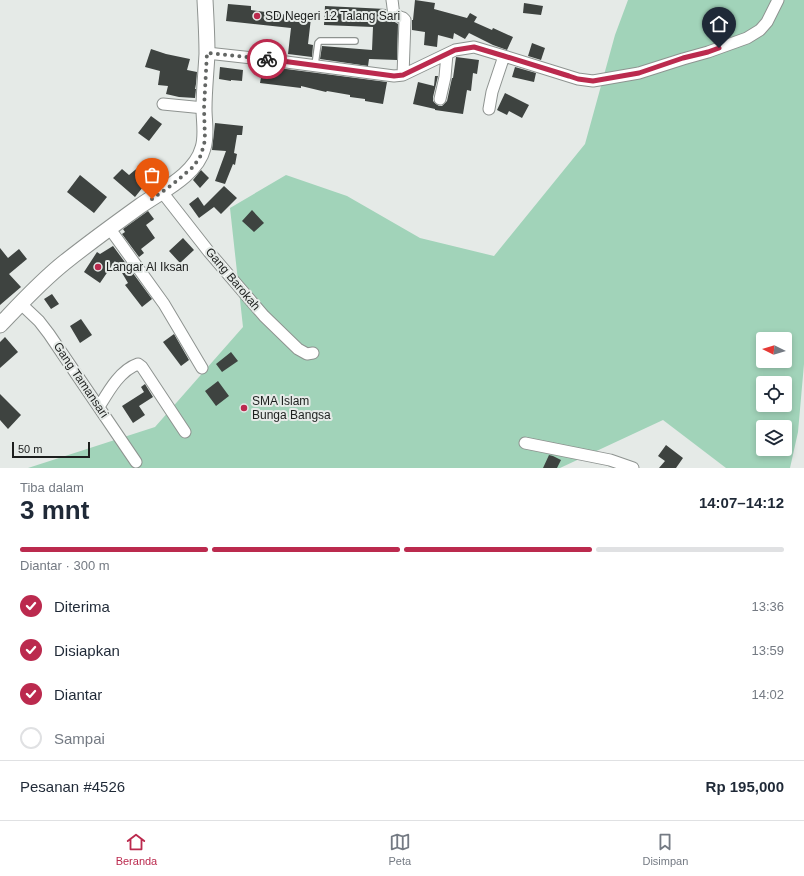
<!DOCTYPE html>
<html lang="id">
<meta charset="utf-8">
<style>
:root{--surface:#fff;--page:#f2f2f3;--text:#1f2937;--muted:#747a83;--line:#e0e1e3;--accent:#bb2a4e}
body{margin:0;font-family:Helvetica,sans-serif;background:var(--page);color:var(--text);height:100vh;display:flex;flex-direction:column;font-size:15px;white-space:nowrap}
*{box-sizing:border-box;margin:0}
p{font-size:13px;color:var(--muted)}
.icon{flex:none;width:22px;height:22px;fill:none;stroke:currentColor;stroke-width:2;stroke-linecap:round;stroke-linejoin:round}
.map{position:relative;height:468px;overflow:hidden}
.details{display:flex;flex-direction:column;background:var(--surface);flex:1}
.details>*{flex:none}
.needle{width:26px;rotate:275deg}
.buttons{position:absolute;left:756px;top:332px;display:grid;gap:8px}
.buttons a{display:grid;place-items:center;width:36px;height:36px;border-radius:4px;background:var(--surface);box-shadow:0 2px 6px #0003;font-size:20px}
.scale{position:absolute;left:12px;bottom:10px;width:78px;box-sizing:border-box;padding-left:4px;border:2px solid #1d1f1e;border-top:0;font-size:11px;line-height:14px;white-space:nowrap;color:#1d1f1e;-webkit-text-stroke:3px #e5eae7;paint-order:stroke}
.pin{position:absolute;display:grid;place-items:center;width:34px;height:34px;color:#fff;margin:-41px -17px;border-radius:50% 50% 50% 0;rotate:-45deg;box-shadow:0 0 4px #0007}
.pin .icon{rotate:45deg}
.courier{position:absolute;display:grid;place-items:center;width:40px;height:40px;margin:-20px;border:3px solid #bb2a4e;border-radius:50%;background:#fff;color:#222;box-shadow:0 1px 5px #0007}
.headline em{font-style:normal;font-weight:600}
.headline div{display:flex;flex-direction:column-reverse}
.headline{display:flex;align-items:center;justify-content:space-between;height:68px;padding:0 20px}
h1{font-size:26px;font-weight:600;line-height:30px}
.bar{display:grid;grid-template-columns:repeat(4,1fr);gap:6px 4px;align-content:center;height:48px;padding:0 20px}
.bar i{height:5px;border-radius:3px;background:var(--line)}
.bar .current{background:var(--accent)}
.bar p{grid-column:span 4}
.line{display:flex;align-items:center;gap:10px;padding:0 20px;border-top:1px solid var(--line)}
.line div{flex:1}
ol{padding:0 20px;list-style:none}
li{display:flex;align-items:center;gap:12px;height:44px}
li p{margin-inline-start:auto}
li .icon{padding:4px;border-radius:50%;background:var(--accent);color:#fff;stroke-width:4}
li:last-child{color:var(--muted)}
li i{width:22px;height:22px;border:2px solid var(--line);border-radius:50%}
.tab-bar{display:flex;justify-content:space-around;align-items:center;height:56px;border-top:1px solid var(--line);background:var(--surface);font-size:11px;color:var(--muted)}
.tab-bar a{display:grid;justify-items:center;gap:2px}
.tab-bar .current{color:var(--accent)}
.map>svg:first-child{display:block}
.green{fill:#a1d3b9;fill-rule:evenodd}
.building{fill:#3e4340}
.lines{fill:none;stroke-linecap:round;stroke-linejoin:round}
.lane-casing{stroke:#8e9390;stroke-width:8}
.street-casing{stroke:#8e9390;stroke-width:13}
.secondary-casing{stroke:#8e9390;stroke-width:17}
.lane{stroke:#fff;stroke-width:5.5}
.street{stroke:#fff;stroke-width:11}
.secondary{stroke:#fff;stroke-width:15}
.done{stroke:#636664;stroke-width:4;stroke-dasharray:0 7.2}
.route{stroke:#bb2a4e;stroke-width:5}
.poi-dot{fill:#bb2a4e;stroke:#e5eae7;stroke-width:1.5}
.labels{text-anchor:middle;stroke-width:4;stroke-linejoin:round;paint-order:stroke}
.poi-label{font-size:12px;fill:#1d1f1e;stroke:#e5eae7;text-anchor:start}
.street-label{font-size:12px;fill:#1d1f1e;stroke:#e5eae7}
</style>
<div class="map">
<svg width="804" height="468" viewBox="0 0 804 468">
<rect width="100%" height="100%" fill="#e5eae7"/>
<path class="green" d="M628,0H804V364L798,432L790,468H726L663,420L560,468H28L155,427L243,327L230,208L286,175L347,196L420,238L494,256L585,144L615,35ZM763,339H785V361H763ZM763,383H785V405H763ZM763,427H785V449H763Z"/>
<path class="building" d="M415,0L435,3L434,9L467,18L470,13L477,17L474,22L492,30L493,28L513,37L507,50L493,45L469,33L465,39L454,33L453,39L438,35L437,47L424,45L425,32L412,30V20H413Z
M524,3L543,6L541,15L523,13Z
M228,4L251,6V10L311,18L308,44L313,45L312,57L288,54L291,28L226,21Z
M325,6L386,9L388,16V19H390L398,24L397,60L369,59L368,66L320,59L322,46L372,50L373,27L324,25Z
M532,43L545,48L541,60L528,56Z
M151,49L166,54L190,59L187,70L197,72L196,84L195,89H196L195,98L179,97L166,94L168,86L158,85L160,71L145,67Z
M456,57L479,60L477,74L473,73L471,91L467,90L463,114L435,110V109L413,104L418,82L434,86L435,76H438L433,97V101L436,104L439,106H442L447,101L452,78H453Z
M263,66L387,82L383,104L365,101V99L350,97V95L327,91L326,92L301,86V88L260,83Z
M220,67L243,70L242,81L231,80V81L219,79Z
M515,67L536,73L534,82L512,77Z
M505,93L529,105L522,118L509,111L507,115L497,110Z
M151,116L162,124L149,141L138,133Z
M215,123L243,126L242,135H237L234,153L237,154L235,165L233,164L225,184L215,181L226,151L212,150Z
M141,165L150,183L143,187L135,197L113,178L122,169L129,175Z
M201,170L209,178L200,188L193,180Z
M80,175L107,197L94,213L67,192Z
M224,186L237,198L221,214L214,207L199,218L189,204L198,197L204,206Z
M252,210L264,223L254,232L242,221Z
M148,211L154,219L146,225L155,238L141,249L144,253L139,257L122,234L125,232L123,229Z
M183,238L194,250L180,263L169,251Z
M113,246L152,299L142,307L125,285L128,283L115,261L100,283L84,272L97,252L100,254Z
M0,248L8,258L19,249L27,259L9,274L21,287L0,305Z
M52,294L59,304L51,309L44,299Z
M81,319L92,335L80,343L70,326Z
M174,334L189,360L181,366L163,342Z
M5,337L18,352L0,368V342Z
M231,352L238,361L222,372L216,364Z
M218,381L229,396L216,406L205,391Z
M145,384L153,397L139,406L145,415L133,423L122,406L144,392L141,387Z
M0,394L21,415L8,429L0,420Z
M666,445L683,458L676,468H659L665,461L658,456Z
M549,455L553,456L561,460L557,468H543Z"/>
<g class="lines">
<defs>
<path id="lane" d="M315,65L318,43L320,41H355"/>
<path id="street" d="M392,0C394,11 391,14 403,18L405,20L403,75
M207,53L271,60L394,76L403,75L455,50L474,47L504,56L578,79L593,81L639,73L683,59L708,52L747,38L760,30L767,22L778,0
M440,99L445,77L447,54
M163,104L204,108
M489,109L492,92L504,56
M162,192L209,252L264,316L298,349L307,354L313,353
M110,229L164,304L202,368
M20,303L39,321L49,334L136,462
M99,407C108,392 120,370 138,364L142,367L185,432
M525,443L610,460L633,468"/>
<path id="secondary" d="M0,325C21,303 41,281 65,262C89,243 115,224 140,206C161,191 196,175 203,148C207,136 204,121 204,109C204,91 206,73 207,54C207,36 206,18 205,0"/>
</defs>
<use href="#lane" class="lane-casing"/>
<use href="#street" class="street-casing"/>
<use href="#secondary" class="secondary-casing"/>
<use href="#lane" class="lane"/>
<use href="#street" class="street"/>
<use href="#secondary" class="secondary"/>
</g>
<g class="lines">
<path class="done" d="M152,199L173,184L193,167L200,157L203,148L205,140L204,108L207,53L267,59"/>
<path class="route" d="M267,59L394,76L403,75L455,50L474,47L504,56L569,76L578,79L593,81L639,73L683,58L708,52L719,48"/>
</g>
<g class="poi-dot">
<circle cx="257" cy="16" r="4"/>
<circle cx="98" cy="267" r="4"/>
<circle cx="244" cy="408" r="4"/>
</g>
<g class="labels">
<g class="poi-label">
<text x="265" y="20">SD Negeri 12 Talang Sari</text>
<text x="106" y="271">Langar Al Iksan</text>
<text x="252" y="405">SMA Islam<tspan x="252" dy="14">Bunga Bangsa</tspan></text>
</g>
<g class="street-label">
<text transform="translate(233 279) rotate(50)" y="4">Gang Barokah</text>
<text transform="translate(81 380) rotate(56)" y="4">Gang Tamansari</text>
</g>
</g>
</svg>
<div class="buttons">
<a><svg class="needle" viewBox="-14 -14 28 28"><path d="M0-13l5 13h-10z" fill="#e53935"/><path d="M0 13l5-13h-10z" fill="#747a83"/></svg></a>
<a><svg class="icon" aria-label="locate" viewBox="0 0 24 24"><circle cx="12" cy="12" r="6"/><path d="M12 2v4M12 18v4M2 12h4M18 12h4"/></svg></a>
<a><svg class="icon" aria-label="layers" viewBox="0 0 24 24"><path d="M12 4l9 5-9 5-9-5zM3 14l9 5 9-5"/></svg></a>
</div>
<div class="scale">50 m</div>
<div class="pin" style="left:152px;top:199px;background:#ea580c"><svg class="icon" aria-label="bag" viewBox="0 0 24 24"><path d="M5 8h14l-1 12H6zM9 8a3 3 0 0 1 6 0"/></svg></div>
<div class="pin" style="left:719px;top:48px;background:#1f2937"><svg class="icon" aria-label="home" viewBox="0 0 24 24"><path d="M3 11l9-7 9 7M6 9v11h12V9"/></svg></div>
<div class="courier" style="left:267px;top:59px"><svg class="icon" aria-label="bike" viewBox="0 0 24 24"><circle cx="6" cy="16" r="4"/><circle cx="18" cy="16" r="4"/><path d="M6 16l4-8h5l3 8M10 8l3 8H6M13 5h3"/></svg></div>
</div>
<section class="details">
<div class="headline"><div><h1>3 mnt</h1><p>Tiba dalam</p></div><em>14:07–14:12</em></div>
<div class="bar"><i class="current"></i><i class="current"></i><i class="current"></i><i></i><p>Diantar · 300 m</p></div>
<ol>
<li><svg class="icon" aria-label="check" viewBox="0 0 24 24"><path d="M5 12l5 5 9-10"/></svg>Diterima<p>13:36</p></li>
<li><svg class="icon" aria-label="check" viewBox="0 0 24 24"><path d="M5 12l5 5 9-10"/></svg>Disiapkan<p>13:59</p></li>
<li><svg class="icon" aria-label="check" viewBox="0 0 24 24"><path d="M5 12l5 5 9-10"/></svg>Diantar<p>14:02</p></li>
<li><i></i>Sampai</li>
</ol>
<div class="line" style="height:52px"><div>Pesanan #4526</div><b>Rp 195,000</b></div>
</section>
<nav class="tab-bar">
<a class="current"><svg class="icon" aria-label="home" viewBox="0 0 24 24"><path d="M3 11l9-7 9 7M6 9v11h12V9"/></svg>Beranda</a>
<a><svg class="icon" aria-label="map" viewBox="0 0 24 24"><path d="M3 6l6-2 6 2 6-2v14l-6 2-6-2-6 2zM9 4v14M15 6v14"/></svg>Peta</a>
<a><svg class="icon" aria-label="saved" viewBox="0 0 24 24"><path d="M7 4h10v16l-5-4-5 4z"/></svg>Disimpan</a>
</nav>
